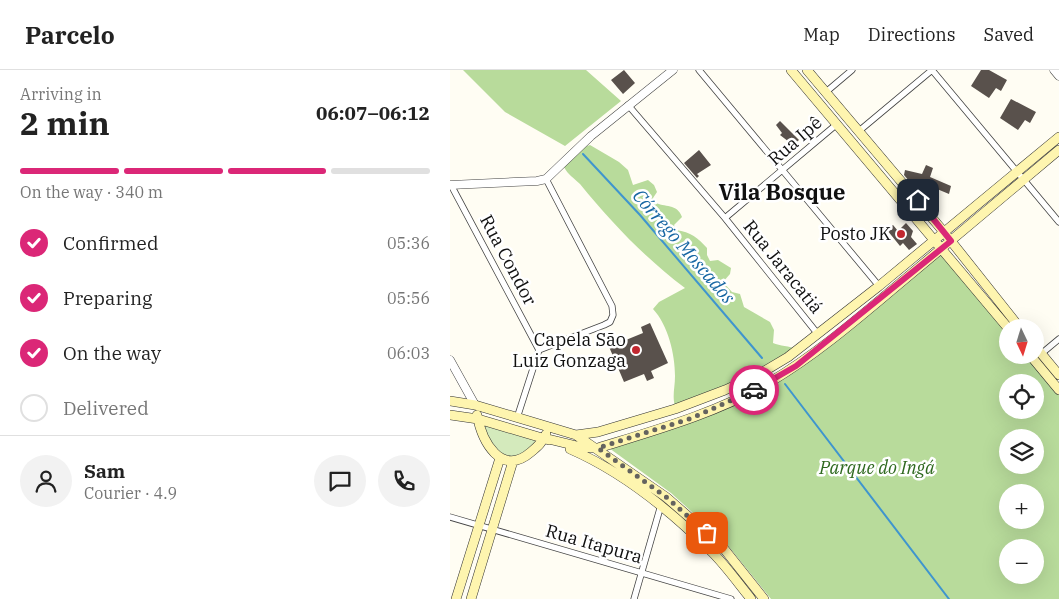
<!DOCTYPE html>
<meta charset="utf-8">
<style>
:root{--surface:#fff;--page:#f2f2f2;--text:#222;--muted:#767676;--line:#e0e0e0;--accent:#db2777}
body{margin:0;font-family:"IBM Plex Serif",serif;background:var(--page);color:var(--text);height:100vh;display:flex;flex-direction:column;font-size:19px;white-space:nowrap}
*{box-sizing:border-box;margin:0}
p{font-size:16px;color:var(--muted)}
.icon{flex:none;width:28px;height:28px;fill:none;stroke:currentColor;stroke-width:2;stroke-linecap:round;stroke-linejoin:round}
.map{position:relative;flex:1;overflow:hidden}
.drawer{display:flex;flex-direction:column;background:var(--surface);width:450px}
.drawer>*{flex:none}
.needle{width:32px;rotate:176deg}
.buttons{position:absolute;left:549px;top:249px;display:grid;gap:10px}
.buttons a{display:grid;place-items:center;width:45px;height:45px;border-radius:50%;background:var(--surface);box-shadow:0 5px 20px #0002;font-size:25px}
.pin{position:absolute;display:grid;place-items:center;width:42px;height:42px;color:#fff;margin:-21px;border-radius:10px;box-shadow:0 2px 8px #0006}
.courier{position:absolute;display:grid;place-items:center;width:50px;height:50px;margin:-25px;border:4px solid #db2777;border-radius:50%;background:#fff;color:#222;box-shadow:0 1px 6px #0007}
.overview em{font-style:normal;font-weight:700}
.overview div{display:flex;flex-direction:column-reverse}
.overview{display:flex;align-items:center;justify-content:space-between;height:85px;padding:0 20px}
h1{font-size:32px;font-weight:700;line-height:38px}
.bar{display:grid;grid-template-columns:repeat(4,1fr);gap:8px 5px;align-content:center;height:60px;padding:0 20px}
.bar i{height:6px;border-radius:4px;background:var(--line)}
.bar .active{background:var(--accent)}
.bar p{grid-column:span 4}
.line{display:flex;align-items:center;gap:12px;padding:0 20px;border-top:1px solid var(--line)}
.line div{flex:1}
.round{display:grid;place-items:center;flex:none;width:52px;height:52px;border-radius:26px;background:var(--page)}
ol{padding:0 20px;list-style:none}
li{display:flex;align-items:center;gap:15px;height:55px}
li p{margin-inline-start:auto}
li .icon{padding:5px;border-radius:50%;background:var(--accent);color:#fff;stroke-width:4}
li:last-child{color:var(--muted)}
li i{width:28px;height:28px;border:2px solid var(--line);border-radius:50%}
header{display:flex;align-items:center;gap:30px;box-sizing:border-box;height:70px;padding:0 25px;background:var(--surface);border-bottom:1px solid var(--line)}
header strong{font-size:24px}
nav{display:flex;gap:28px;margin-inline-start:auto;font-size:18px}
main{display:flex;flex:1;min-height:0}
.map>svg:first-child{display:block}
.green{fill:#d4eabc}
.forest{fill:#b8db9b;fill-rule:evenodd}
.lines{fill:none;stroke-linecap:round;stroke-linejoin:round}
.stream{stroke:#3f95ce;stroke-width:2}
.building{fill:#59514c}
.minor-casing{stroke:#434343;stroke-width:7}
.tertiary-casing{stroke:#434343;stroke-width:9}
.secondary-casing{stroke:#323232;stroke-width:10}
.minor{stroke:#fff;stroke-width:5.5}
.tertiary{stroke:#fff;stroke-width:8}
.secondary{stroke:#fef5af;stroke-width:9}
.done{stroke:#64635f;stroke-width:5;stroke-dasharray:0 9}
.route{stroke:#db2777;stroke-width:6}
.poi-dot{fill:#c1272f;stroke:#fff;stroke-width:2}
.labels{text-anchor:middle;stroke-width:5;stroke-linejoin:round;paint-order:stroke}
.street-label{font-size:18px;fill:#101010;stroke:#fff}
.poi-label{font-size:18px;fill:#101010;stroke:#fff;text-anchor:end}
.park-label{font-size:18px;font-style:italic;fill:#2f691f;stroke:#fff}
.water-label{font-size:19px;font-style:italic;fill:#1867a3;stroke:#fff}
.district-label{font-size:22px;font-weight:bold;fill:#101010;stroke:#fff}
</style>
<header>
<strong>Parcelo</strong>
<nav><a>Map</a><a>Directions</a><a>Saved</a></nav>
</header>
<main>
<section class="drawer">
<div class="overview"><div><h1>2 min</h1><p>Arriving in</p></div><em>06:07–06:12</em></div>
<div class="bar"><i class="active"></i><i class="active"></i><i class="active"></i><i></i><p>On the way · 340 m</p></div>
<ol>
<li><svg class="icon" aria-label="check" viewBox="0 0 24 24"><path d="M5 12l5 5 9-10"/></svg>Confirmed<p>05:36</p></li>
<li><svg class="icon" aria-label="check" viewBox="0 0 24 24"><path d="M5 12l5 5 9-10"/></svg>Preparing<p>05:56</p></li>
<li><svg class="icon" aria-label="check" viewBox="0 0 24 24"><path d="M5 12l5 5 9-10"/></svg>On the way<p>06:03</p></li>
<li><i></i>Delivered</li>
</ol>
<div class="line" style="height:90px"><a class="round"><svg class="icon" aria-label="person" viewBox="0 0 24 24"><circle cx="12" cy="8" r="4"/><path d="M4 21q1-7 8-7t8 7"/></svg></a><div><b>Sam</b><p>Courier · 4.9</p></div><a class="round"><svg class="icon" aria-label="chat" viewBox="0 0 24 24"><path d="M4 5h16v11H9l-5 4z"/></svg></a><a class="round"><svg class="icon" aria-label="phone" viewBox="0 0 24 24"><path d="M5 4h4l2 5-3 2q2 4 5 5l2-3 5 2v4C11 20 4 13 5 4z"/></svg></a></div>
</section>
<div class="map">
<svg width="609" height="529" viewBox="0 0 609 529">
<rect width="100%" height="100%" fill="#fffdf3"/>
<path class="green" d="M28,349L94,368L77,386L50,388Z"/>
<path class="forest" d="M13,0H136L171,31L115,76L55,42Z
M140,75L169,92L178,100L183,115L198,110L204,115L207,122L203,128L204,132C215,138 227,133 232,147L224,155L226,160C241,162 248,168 257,178V185L260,191L268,190L281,198L280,204L273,212L282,222L290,224L294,237L320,252L324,260L323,273C330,276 339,276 347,279L308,304L225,337C222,325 225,318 225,306C225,284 218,255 203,239L209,232L235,218C195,188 161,152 130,114C124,108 118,105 114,97C120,90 131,77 140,75Z
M491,181L557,261L558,285H577L609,324V529H321L275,472L221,423L159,378L320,313ZM558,312H585V340H558ZM558,368H585V395H558ZM558,422H585V450H558ZM558,478H585V505H558Z"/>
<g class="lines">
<path class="stream" d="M133,84L190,145L312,288
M335,314L499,529"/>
</g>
<path class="building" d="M174,0L185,13L173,24L161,10Z
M531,0H539L557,10L551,21L546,18L539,28L521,16Z
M561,29L586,42L580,53L575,50L568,60L550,48Z
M330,51L349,70L343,75L330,65L332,63L326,55Z
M249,80L261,95L247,104L249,106L247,108L234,93Z
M476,95L483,98L480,107L501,116L499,124L487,119L484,126L466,119L454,105L455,100L472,104Z
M456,153L463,161L461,167L467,174L459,180L453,173L450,176L437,160L443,155L448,161Z
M200,253L218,293L201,301L204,308L197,311L194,304L174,312L157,272L169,266L171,272L193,263L191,257Z"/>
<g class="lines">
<defs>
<path id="minor" d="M249,0L429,216
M482,0L609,152
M376,22L402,0
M178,35L275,148L367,263
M409,61L482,0
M1,115L89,280
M275,148L387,54
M89,280L154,255L160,252L163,245L162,236L96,109
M591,284L609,269
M67,348L89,280
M0,447L281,529
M184,529L211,435"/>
<path id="tertiary" d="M604,0L609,6
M0,115L87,111L96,109L141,66L223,0
M0,290L25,335"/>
<path id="secondary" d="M341,0L558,258
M357,0L493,161L570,258
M585,276L609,305
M580,285L609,320
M0,331L25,335L126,365L216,427L271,475L314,529
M0,345L28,349L99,370
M27,345C32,371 51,408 81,382C87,377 93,372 96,364
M126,365L148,362L225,339L275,320L308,305L338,287L429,216L609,67
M94,368L131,377L148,378C206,360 267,343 320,312C369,283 412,245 455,209C506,166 558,123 609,80
M120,379C173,402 221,441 262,482C276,496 288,513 301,529
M6,529L50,388
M21,529L63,391"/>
</defs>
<use href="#minor" class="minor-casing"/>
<use href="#tertiary" class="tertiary-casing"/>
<use href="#secondary" class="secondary-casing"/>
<use href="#minor" class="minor"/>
<use href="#tertiary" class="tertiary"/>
<use href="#secondary" class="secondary"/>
</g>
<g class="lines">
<path class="done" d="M257,463L216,427L148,378L242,348L304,320"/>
<path class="route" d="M304,320L346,296L501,171L468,130"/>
</g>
<g class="poi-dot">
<circle cx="451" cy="164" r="5"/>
<circle cx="186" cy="280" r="5"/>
</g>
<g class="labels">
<g class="street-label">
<text transform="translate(345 71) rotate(-41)" y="6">Rua Ipê</text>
<text transform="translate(58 190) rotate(62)" y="6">Rua Condor</text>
<text transform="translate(333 197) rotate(51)" y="6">Rua Jaracatiá</text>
<text transform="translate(144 474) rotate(16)" y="6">Rua Itapura</text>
</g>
<g class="poi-label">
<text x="441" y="170">Posto JK</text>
<text x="176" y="276">Capela São<tspan x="176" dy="21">Luiz Gonzaga</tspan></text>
</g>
<g class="park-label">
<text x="427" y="404">Parque do Ingá</text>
</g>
<g class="water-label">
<text transform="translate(234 176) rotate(49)" y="7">Córrego Moscados</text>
</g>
<g class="district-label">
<text x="332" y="130">Vila Bosque</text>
</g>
</g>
</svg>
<div class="buttons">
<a><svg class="needle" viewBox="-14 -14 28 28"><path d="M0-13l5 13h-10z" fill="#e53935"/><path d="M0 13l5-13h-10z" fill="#767676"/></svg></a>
<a><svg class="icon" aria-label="locate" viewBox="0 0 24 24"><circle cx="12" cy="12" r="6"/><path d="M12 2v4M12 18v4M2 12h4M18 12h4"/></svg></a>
<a><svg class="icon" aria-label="layers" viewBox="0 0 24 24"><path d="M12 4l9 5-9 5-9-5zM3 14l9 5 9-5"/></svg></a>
<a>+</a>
<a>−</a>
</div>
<div class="pin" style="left:257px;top:463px;background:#ea580c"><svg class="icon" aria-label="bag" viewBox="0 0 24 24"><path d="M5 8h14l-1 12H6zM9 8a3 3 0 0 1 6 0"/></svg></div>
<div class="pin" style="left:468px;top:130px;background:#1f2937"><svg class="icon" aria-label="home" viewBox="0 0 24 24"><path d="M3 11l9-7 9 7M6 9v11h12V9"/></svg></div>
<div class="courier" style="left:304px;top:320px"><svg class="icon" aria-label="car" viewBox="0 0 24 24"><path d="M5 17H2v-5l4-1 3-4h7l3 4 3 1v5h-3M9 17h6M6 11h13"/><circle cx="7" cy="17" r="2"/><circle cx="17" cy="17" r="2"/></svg></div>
</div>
</main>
